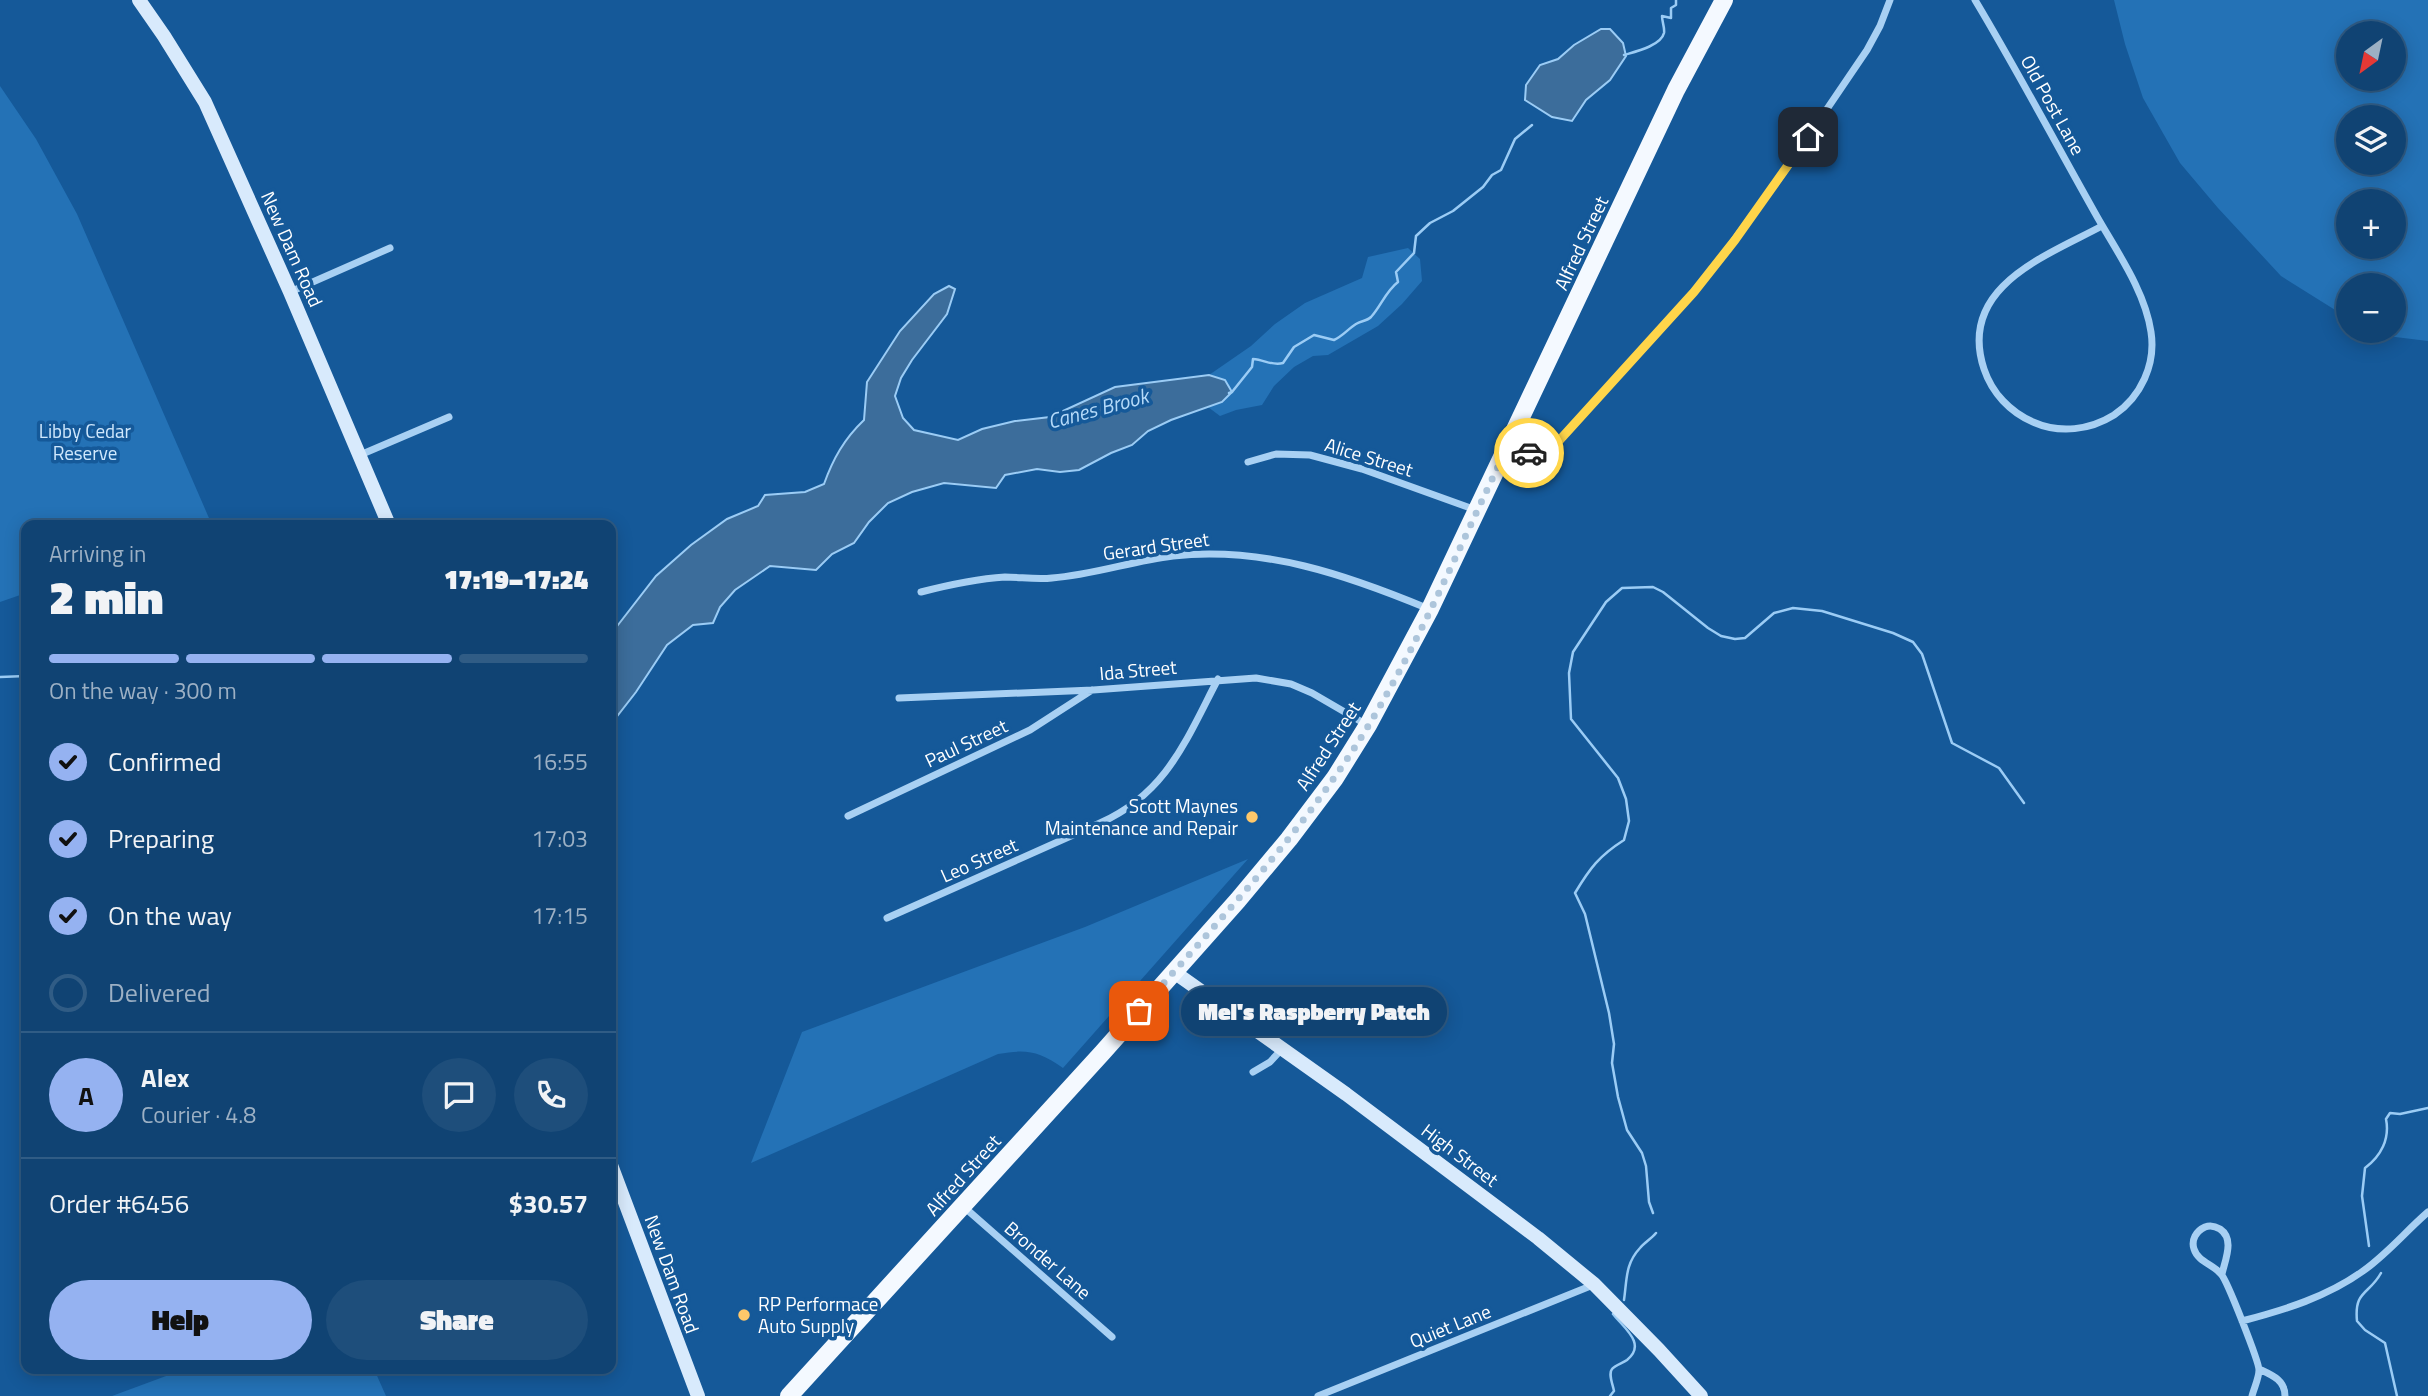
<!DOCTYPE html>
<meta charset="utf-8">
<style>
:root{--surface:#104373;--page:#1e4e7b;--text:#f1f3f6;--muted:#9cb0c4;--line:#305c85;--accent:#95b2f1}
body{margin:0;font-family:"Titillium Web",sans-serif;background:var(--page);color:var(--text);height:100vh;display:flex;flex-direction:column;font-size:26px;white-space:nowrap}
*{box-sizing:border-box;margin:0}
p{font-size:23px;color:var(--muted)}
.icon{flex:none;width:38px;height:38px;fill:none;stroke:currentColor;stroke-width:2;stroke-linecap:round;stroke-linejoin:round}
.map{position:relative;flex:1;overflow:hidden}
.panel{position:absolute;left:21px;top:520px;width:595px;height:854px;display:flex;flex-direction:column;background:var(--surface);border-radius:14px;box-shadow:0 4px 18px #0003,0 0 0 2px var(--line)}
.panel>*{flex:none}
.needle{width:46px;rotate:213deg}
.controls{position:absolute;left:2336px;top:21px;display:grid;gap:14px}
.controls a{display:grid;place-items:center;width:70px;height:70px;border-radius:50%;background:var(--surface);box-shadow:0 4px 18px #0003,0 0 0 2px var(--line);font-size:35px}
.pin{position:absolute;display:grid;place-items:center;width:60px;height:60px;color:#fff;margin:-30px;border-radius:14px;box-shadow:0 4px 10px #0006}
.courier{position:absolute;display:grid;place-items:center;width:70px;height:70px;margin:-35px;border:5px solid #ffd54a;border-radius:50%;background:#fff;color:#222;box-shadow:0 2px 9px #0007}
.bubble{position:absolute;height:49px;border-radius:24px;background:var(--surface);box-shadow:0 4px 18px #0003,0 0 0 2px var(--line);font-size:23px;font-weight:800;line-height:49px;text-align:center}
.summary em{font-style:normal;font-weight:800}
.summary div{display:flex;flex-direction:column-reverse}
.summary{display:flex;align-items:center;justify-content:space-between;height:119px;padding:0 28px}
h1{font-size:46px;font-weight:800;line-height:52px}
.bar{display:grid;grid-template-columns:repeat(4,1fr);gap:10px 7px;align-content:center;height:84px;padding:0 28px}
.bar i{height:9px;border-radius:5px;background:var(--line)}
.bar .selected{background:var(--accent)}
.bar p{grid-column:span 4}
.line{display:flex;align-items:center;gap:18px;padding:0 28px;border-top:2px solid var(--line)}
.line div{flex:1}
.round{display:grid;place-items:center;flex:none;width:74px;height:74px;border-radius:37px;background:var(--page)}
ol{padding:0 28px;list-style:none}
li{display:flex;align-items:center;gap:21px;height:77px}
li p{margin-inline-start:auto}
li .icon{padding:7px;border-radius:50%;background:var(--accent);color:#111;stroke-width:4}
li:last-child{color:var(--muted)}
li i{width:38px;height:38px;border:4px solid var(--line);border-radius:50%}
.cta{display:flex;gap:14px;margin-top:auto;padding:14px 28px}
.cta a{flex:1;height:80px;border-radius:42px;background:var(--accent);color:#111;font-size:28px;font-weight:800;line-height:80px;text-align:center}
.cta a+a{background:var(--page);color:var(--text)}
.map>svg:first-child{display:block}
.green{fill:#2472b6;fill-rule:evenodd}
.water{fill:#3c6d9b;stroke:#9bccf5;stroke-width:2}
.lines{fill:none;stroke-linecap:round;stroke-linejoin:round}
.stream{stroke:#9bccf5;stroke-width:2.5}
.street{stroke:#a8d0f3;stroke-width:7}
.secondary{stroke:#d8eafc;stroke-width:14}
.primary{stroke:#f4f9ff;stroke-width:18}
.done{stroke:#adc5db;stroke-width:7;stroke-dasharray:0 12.6}
.route{stroke:#ffd54a;stroke-width:9}
.poi-dot{fill:#ffc86a;stroke:#155999;stroke-width:2.5}
.labels{text-anchor:middle;stroke-width:7;stroke-linejoin:round;paint-order:stroke}
.street-label{font-size:19px;fill:#fff;stroke:#155999}
.park-label{font-size:19px;fill:#d0e8fd;stroke:#155999}
.poi-label{font-size:19px;fill:#fff;stroke:#155999;text-anchor:end}
.water-label{font-size:21px;font-style:italic;fill:#b5daf9;stroke:#155999}
</style>
<div class="map">
<svg width="2428" height="1396" viewBox="0 0 2428 1396">
<rect width="100%" height="100%" fill="#155999"/>
<path class="green" d="M2114,0H2428V341L2387,336L2377,331H2394V285H2348V318L2281,276L2218,208L2180,163L2143,98L2125,44ZM2348,33H2394V79H2348ZM2348,117H2394V163H2348ZM2394,201V247H2348V201Z
M0,86L36,139L77,214L212,525H26V593L0,602Z
M1408,248L1420,259L1422,281L1402,304L1378,326L1328,355L1313,356L1294,367L1274,386L1262,405L1236,410L1220,416L1208,407L1222,402L1225,380L1209,375L1251,346L1275,324L1305,303L1362,278L1368,257Z
M1248,859L1063,1068C1038,1051 1027,1049 998,1054L751,1163L802,1032L1085,927Z
M185,1369H374L386,1396H112Z"/>
<path class="water" d="M1601,29H1610L1623,43L1626,56L1610,80L1586,100L1572,121L1552,117L1525,100L1526,85L1540,65L1558,59L1574,45Z
M949,286L955,289L947,314L912,360L901,378L895,396L903,418L914,430L958,440L982,429L1015,421L1050,417L1115,387L1209,375L1225,380L1232,392L1222,402L1171,420L1148,431L1132,445L1111,453L1079,470L1060,472L1037,469L1005,475L996,488L944,483L912,492L888,503L869,522L854,543L832,554L816,570L770,566L735,590L720,607L713,623L693,625L667,645L636,692L611,724V634L656,576L691,545L727,519L758,506L765,495L805,492L824,484C833,459 844,439 864,420L867,382L900,331L934,294Z"/>
<g class="lines">
<path class="stream" d="M1624,55C1634,52 1661,46 1664,33C1665,28 1662,22 1662,16L1671,18V8L1676,5V0
M1229,393L1232,392L1252,367L1253,359C1265,360 1272,366 1283,363L1294,347L1314,335L1334,340C1343,336 1348,329 1356,324C1361,321 1367,321 1371,317C1381,306 1386,291 1398,282L1396,272L1414,253L1416,236L1430,223L1453,211L1483,187L1492,175L1501,170L1515,139L1532,125
M0,677L26,676
M1653,1213L1649,1202L1646,1166L1642,1153L1627,1130L1618,1097L1612,1063L1614,1044L1609,1013L1585,914L1575,893C1590,868 1599,856 1624,840L1629,821L1626,799L1618,778L1571,719L1569,673L1573,652L1606,602L1622,588L1653,587L1663,592L1708,628L1721,636L1735,639L1745,638L1774,613L1793,608L1822,611L1893,633L1913,642L1922,654L1952,743L1999,768L2024,803
M2369,1246L2362,1196L2365,1168C2381,1156 2390,1139 2386,1119L2390,1113L2400,1114L2428,1108
M2381,1273C2369,1295 2354,1290 2357,1321L2365,1330L2385,1343L2397,1396
M1624,1300C1627,1280 1625,1264 1640,1248C1645,1242 1651,1239 1656,1233
M1610,1396L1614,1391C1613,1385 1608,1374 1612,1369C1615,1365 1623,1363 1627,1360C1647,1344 1624,1328 1613,1314"/>
<path class="street" d="M1975,0C2017,70 2055,142 2095,213C2115,249 2145,290 2151,332C2156,364 2141,397 2114,415C2090,430 2060,434 2033,422C2010,412 1992,393 1984,369C1957,287 2046,256 2102,226
M290,292L390,248
M1509,448C1527,454 1541,455 1557,443L1689,298L1721,258L1789,165L1867,50L1880,26L1890,0
M360,455L449,417
M1248,462L1276,454L1310,455L1362,469L1476,510
M921,592C948,585 976,579 1005,577C1020,577 1037,580 1052,578C1093,575 1132,561 1173,556C1264,546 1347,575 1429,609
M899,698L1093,690L1256,678L1291,684L1312,693L1367,725
M848,816L1030,730L1092,690
M887,918L1100,823C1167,793 1186,740 1218,679
M1253,1072L1270,1062L1282,1049
M964,1207L1112,1337
M2222,1274C2225,1260 2235,1239 2220,1229C2215,1226 2210,1225 2205,1227C2196,1231 2191,1240 2194,1249C2198,1262 2213,1264 2221,1274C2227,1280 2259,1362 2259,1370C2259,1378 2254,1388 2252,1396
M2242,1321C2284,1310 2327,1297 2363,1271C2387,1254 2406,1231 2428,1212
M2259,1369C2272,1375 2285,1380 2285,1396
M1318,1396L1593,1285"/>
<path class="secondary" d="M139,0L164,36L205,102L290,292L389,525
M1174,972L1346,1094L1538,1238L1594,1284L1659,1350L1701,1396
M611,1165L698,1396"/>
<path class="primary" d="M789,1396L1103,1052L1238,900L1289,839L1335,778L1368,725L1430,609L1676,90L1724,0"/>
</g>
<g class="lines">
<path class="done" d="M1139,1011C1206,935 1276,861 1334,778C1406,677 1453,559 1507,448L1529,453"/>
<path class="route" d="M1529,453L1548,449L1557,443L1694,292L1735,240L1808,137"/>
</g>
<g class="poi-dot">
<circle cx="1252" cy="817" r="7"/>
<circle cx="744" cy="1315" r="7"/>
</g>
<g class="labels">
<g class="street-label">
<text transform="translate(2053 105) rotate(61)" y="7">Old Post Lane</text>
<text transform="translate(1581 243) rotate(-65)" y="7">Alfred Street</text>
<text transform="translate(292 249) rotate(66)" y="7">New Dam Road</text>
<text transform="translate(1369 457) rotate(17)" y="7">Alice Street</text>
<text transform="translate(1156 546) rotate(-8)" y="7">Gerard Street</text>
<text transform="translate(1138 670) rotate(-5)" y="7">Ida Street</text>
<text transform="translate(966 743) rotate(-25)" y="7">Paul Street</text>
<text transform="translate(1328 746) rotate(-57)" y="7">Alfred Street</text>
<text transform="translate(979 860) rotate(-24)" y="7">Leo Street</text>
<text transform="translate(1460 1155) rotate(37)" y="7">High Street</text>
<text transform="translate(963 1175) rotate(-48)" y="7">Alfred Street</text>
<text transform="translate(1048 1260) rotate(41)" y="7">Bronder Lane</text>
<text transform="translate(672 1274) rotate(70)" y="7">New Dam Road</text>
<text transform="translate(1450 1326) rotate(-22)" y="7">Quiet Lane</text>
</g>
<g class="park-label">
<text x="85" y="438">Libby Cedar<tspan x="85" dy="22">Reserve</tspan></text>
</g>
<g class="poi-label">
<text x="1238" y="813">Scott Maynes<tspan x="1238" dy="22">Maintenance and Repair</tspan></text>
<text x="758" y="1311" text-anchor="start">RP Performace<tspan x="758" dy="22">Auto Supply</tspan></text>
</g>
<g class="water-label">
<text transform="translate(1098 409) rotate(-15)" y="7">Canes Brook</text>
</g>
</g>
</svg>
<div class="controls">
<a><svg class="needle" viewBox="-14 -14 28 28"><path d="M0-13l5 13h-10z" fill="#e53935"/><path d="M0 13l5-13h-10z" fill="#9cb0c4"/></svg></a>
<a><svg class="icon" aria-label="layers" viewBox="0 0 24 24"><path d="M12 4l9 5-9 5-9-5zM3 14l9 5 9-5"/></svg></a>
<a>+</a>
<a>−</a>
</div>
<div class="pin" style="left:1139px;top:1011px;background:#ea580c"><svg class="icon" aria-label="bag" viewBox="0 0 24 24"><path d="M5 8h14l-1 12H6zM9 8a3 3 0 0 1 6 0"/></svg></div>
<div class="pin" style="left:1808px;top:137px;background:#1f2937"><svg class="icon" aria-label="home" viewBox="0 0 24 24"><path d="M3 11l9-7 9 7M6 9v11h12V9"/></svg></div>
<div class="courier" style="left:1529px;top:453px"><svg class="icon" aria-label="car" viewBox="0 0 24 24"><path d="M5 17H2v-5l4-1 3-4h7l3 4 3 1v5h-3M9 17h6M6 11h13"/><circle cx="7" cy="17" r="2"/><circle cx="17" cy="17" r="2"/></svg></div>
<div class="bubble" style="left:1181px;top:987px;width:266px">Mel's Raspberry Patch</div>
<section class="panel">
<div class="summary"><div><h1>2 min</h1><p>Arriving in</p></div><em>17:19–17:24</em></div>
<div class="bar"><i class="selected"></i><i class="selected"></i><i class="selected"></i><i></i><p>On the way · 300 m</p></div>
<ol>
<li><svg class="icon" aria-label="check" viewBox="0 0 24 24"><path d="M5 12l5 5 9-10"/></svg>Confirmed<p>16:55</p></li>
<li><svg class="icon" aria-label="check" viewBox="0 0 24 24"><path d="M5 12l5 5 9-10"/></svg>Preparing<p>17:03</p></li>
<li><svg class="icon" aria-label="check" viewBox="0 0 24 24"><path d="M5 12l5 5 9-10"/></svg>On the way<p>17:15</p></li>
<li><i></i>Delivered</li>
</ol>
<div class="line" style="height:126px"><b class="round" style="background:var(--accent);color:#111">A</b><div><b>Alex</b><p>Courier · 4.8</p></div><a class="round"><svg class="icon" aria-label="chat" viewBox="0 0 24 24"><path d="M4 5h16v11H9l-5 4z"/></svg></a><a class="round"><svg class="icon" aria-label="phone" viewBox="0 0 24 24"><path d="M5 4h4l2 5-3 2q2 4 5 5l2-3 5 2v4C11 20 4 13 5 4z"/></svg></a></div>
<div class="line" style="height:91px"><div>Order #6456</div><b>$30.57</b></div>
<div class="cta"><a>Help</a><a>Share</a></div>
</section>
</div>
